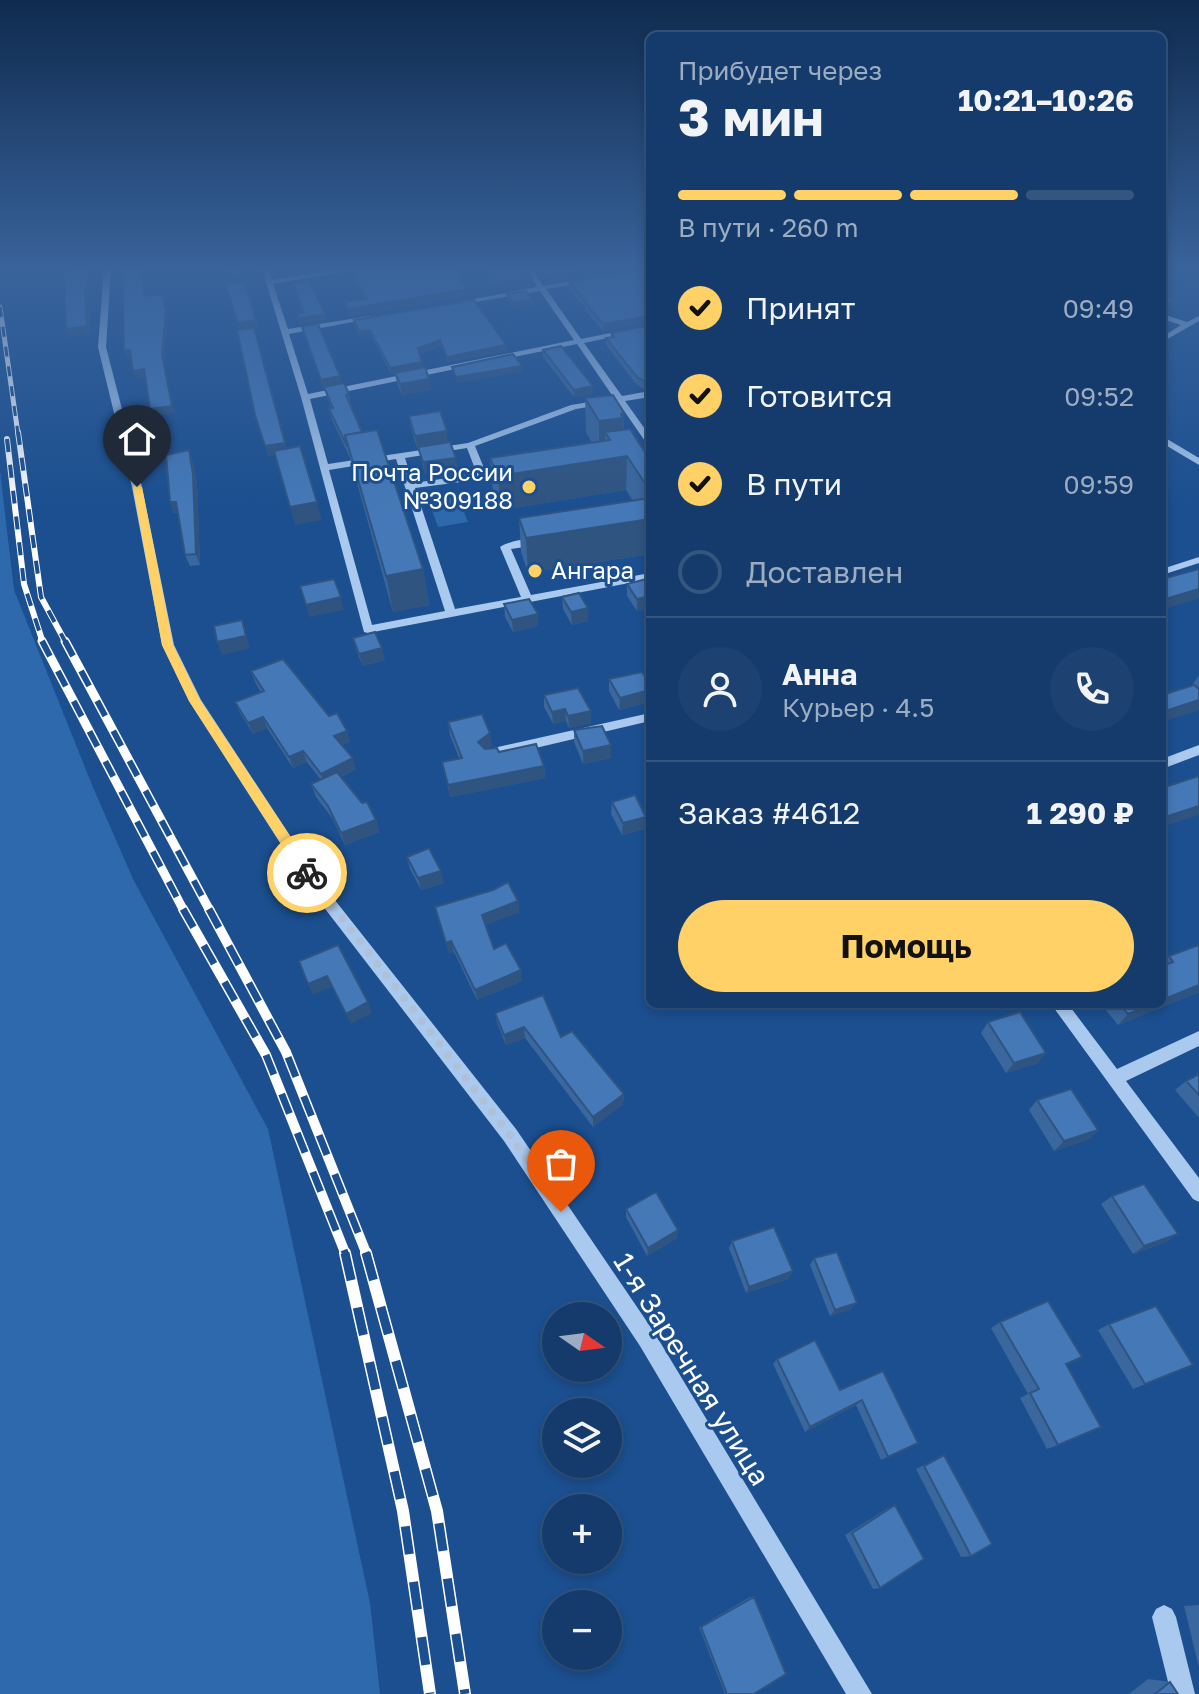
<!DOCTYPE html>
<html lang="ru">
<meta charset="utf-8">
<style>
:root{--surface:#143b6b;--page:#1d4271;--text:#f1f3f6;--muted:#9dadc1;--line:#33557e;--accent:#ffd166}
body{margin:0;font-family:"Golos Text",sans-serif;background:var(--page);color:var(--text);height:100vh;display:flex;flex-direction:column;font-size:30px;white-space:nowrap}
*{box-sizing:border-box;margin:0}
p{font-size:26px;color:var(--muted)}
.icon{flex:none;width:44px;height:44px;fill:none;stroke:currentColor;stroke-width:2;stroke-linecap:round;stroke-linejoin:round}
.map{position:relative;flex:1;overflow:hidden}
.panel{position:absolute;left:646px;top:32px;width:520px;height:976px;display:flex;flex-direction:column;background:var(--surface);border-radius:12px;box-shadow:0 4px 12px #0003,0 0 0 2px var(--line)}
.panel>*{flex:none}
.needle{width:52px;rotate:104deg}
.buttons{position:absolute;left:542px;top:1302px;display:grid;gap:16px}
.buttons a{display:grid;place-items:center;width:80px;height:80px;border-radius:50%;background:var(--surface);box-shadow:0 4px 12px #0003,0 0 0 2px var(--line);font-size:40px}
.pin{position:absolute;display:grid;place-items:center;width:68px;height:68px;color:#fff;margin:-82px -34px;border-radius:50% 50% 50% 0;rotate:-45deg;box-shadow:0 0 8px #0007}
.pin .icon{rotate:45deg}
.courier{position:absolute;display:grid;place-items:center;width:80px;height:80px;margin:-40px;border:6px solid #ffd166;border-radius:50%;background:#fff;color:#222;box-shadow:0 2px 10px #0007}
.summary em{font-style:normal;font-weight:700}
.summary div{display:flex;flex-direction:column-reverse}
.summary{display:flex;align-items:center;justify-content:space-between;height:136px;padding:0 32px}
h1{font-size:52px;font-weight:700;line-height:60px}
.bar{display:grid;grid-template-columns:repeat(4,1fr);gap:12px 8px;align-content:center;height:96px;padding:0 32px}
.bar i{height:10px;border-radius:6px;background:var(--line)}
.bar .current{background:var(--accent)}
.bar p{grid-column:span 4}
.line{display:flex;align-items:center;gap:20px;padding:0 32px;border-top:2px solid var(--line)}
.line div{flex:1}
.round{display:grid;place-items:center;flex:none;width:84px;height:84px;border-radius:42px;background:var(--page)}
ol{padding:0 32px;list-style:none}
li{display:flex;align-items:center;gap:24px;height:88px}
li p{margin-inline-start:auto}
li .icon{padding:8px;border-radius:50%;background:var(--accent);color:#111;stroke-width:4}
li:last-child{color:var(--muted)}
li i{width:44px;height:44px;border:4px solid var(--line);border-radius:50%}
.action{display:flex;gap:16px;margin-top:auto;padding:16px 32px}
.action a{flex:1;height:92px;border-radius:48px;background:var(--accent);color:#111;font-size:32px;font-weight:700;line-height:92px;text-align:center}
.map>svg:first-child{display:block}
.green{fill:#2e69ad}
.lines{fill:none;stroke-linecap:round;stroke-linejoin:round}
.minor{fill:#a9c9ee;fill-rule:evenodd}
.rail-far4-casing{stroke:#fff;stroke-width:5}
.rail-far3-casing{stroke:#fff;stroke-width:6}
.rail-far2-casing{stroke:#fff;stroke-width:9}
.rail-far1-casing{stroke:#fff;stroke-width:10}
.rail-casing{stroke:#fff;stroke-width:12}
.rail-far4{stroke:#1b4f8f;stroke-width:3;stroke-dasharray:10;stroke-linecap:butt}
.rail-far3{stroke:#1b4f8f;stroke-width:4;stroke-dasharray:13;stroke-linecap:butt}
.rail-far2{stroke:#1b4f8f;stroke-width:6;stroke-dasharray:17;stroke-linecap:butt}
.rail-far1{stroke:#1b4f8f;stroke-width:7;stroke-dasharray:21;stroke-linecap:butt}
.rail{stroke:#1b4f8f;stroke-width:9;stroke-dasharray:28;stroke-linecap:butt}
.wall{fill:#3a679d}
.shaded-wall{fill:#305480}
.building{fill:#4478b7;stroke:#305480;stroke-width:2}
.route{fill:#ffd166}
.done{stroke:#afc1d8;stroke-width:8;stroke-dasharray:0 14.4}
.poi-dot{fill:#ffd166;stroke:#1b4f8f;stroke-width:3}
.labels{text-anchor:middle;stroke-width:6;stroke-linejoin:round;paint-order:stroke}
.far-poi-label{font-size:24px;fill:#fff;stroke:#1b4f8f;text-anchor:end}
.street-label{font-size:28px;fill:#fff;stroke:#1b4f8f}
</style>
<div class="map">
<svg width="1199" height="1694" viewBox="0 0 1199 1694">
<rect width="100%" height="100%" fill="#1b4f8f"/>
<path class="green" d="M0,471L14,590L92,785L133,879L268,1129L370,1603L380,1694H0Z
M458,497L468,522L438,527L429,502Z"/>
<g class="lines">
<path class="minor" d="M104,269H111L106,347L142,487L174,645L201,700L319,880L516,1129L654,1332L872,1694H846L640,1346L504,1141L309,888L189,701L162,645L132,487L98,347Z
M262,269H269L272,280L342,269H361L273,284L288,329L370,316L374,318L289,334L308,394L574,340L540,291L457,305L453,303L537,287L525,269H532L543,286L590,278V282L546,289L581,339L650,325V329L584,343L622,396L650,391V397L625,401L650,436V445L647,444L618,402L576,409L475,446L486,473L511,470L516,473L514,475L415,488L455,609L521,597L500,547C509,541 533,536 543,542L538,545L511,549L531,595L650,573V579L368,633L364,632L301,397ZM577,344L614,398L571,405L468,443L328,464L310,399ZM467,448L477,474L413,483L405,458ZM396,459L445,611L372,625L329,470Z
M1162,314L1187,322L1199,316V321L1162,342V337L1181,325L1162,319Z
M1162,436L1199,458V465L1162,443Z
M1199,557V563L1162,575V569Z
M650,713V721L489,759L483,754L489,749Z
M1199,745V755L1162,769V759Z
M1051,1004H1068L1117,1069L1199,1031V1046L1126,1081L1199,1178V1202L1193,1199Z
M1164,1605L1172,1609L1176,1617L1195,1694H1171L1152,1617L1156,1609Z"/>
<defs>
<path id="rail-far4" d="M0,307L18,434"/>
<path id="rail-far3" d="M18,432L41,597L66,643
M7,439L24,584L43,643"/>
<path id="rail-far2" d="M42,641L184,911
M65,641L210,911"/>
<path id="rail-far1" d="M183,909L266,1055L346,1255
M209,909L286,1052L367,1255"/>
<path id="rail" d="M345,1253L403,1511L430,1694
M366,1253L437,1511L465,1694"/>
</defs>
<use href="#rail-far4" class="rail-far4-casing"/>
<use href="#rail-far3" class="rail-far3-casing"/>
<use href="#rail-far2" class="rail-far2-casing"/>
<use href="#rail-far1" class="rail-far1-casing"/>
<use href="#rail" class="rail-casing"/>
<use href="#rail-far4" class="rail-far4"/>
<use href="#rail-far3" class="rail-far3"/>
<use href="#rail-far2" class="rail-far2"/>
<use href="#rail-far1" class="rail-far1"/>
<use href="#rail" class="rail"/>
</g>
<path class="wall" d="M351,269H453L468,296L350,316L345,302L365,299L351,274Z
M484,269H526L532,278V285L500,290Z
M536,269H634L545,283Z
M643,269L603,331L585,310V307L569,289V282Z
M507,294L533,305L514,308L508,300Z
M354,320L507,351L448,362L441,346L419,354L431,390L402,395L397,384L395,373L391,374L371,335L360,337L355,326Z
M650,325V389H644L637,385L606,345V338L611,337V333Z
M302,327L349,394L351,406L423,569L429,605L393,612L350,458L332,420L329,409L331,408L324,388H323Z
M543,350L593,386V394L574,397L543,357Z
M585,398L624,413V430L650,460V554L528,573L521,552L519,518L633,501L626,490L501,510L493,492L490,458L592,443L586,432Z
M409,416L448,442L456,458L457,470L425,474L418,447L417,448L411,428Z
M193,461L197,485L200,565L190,566L185,555L178,513H174L170,502Z
M650,578V608L637,611L627,596V584Z
M562,597L588,621L572,625L563,609Z
M504,604L538,614V626L513,632L505,617Z
M353,638L385,660L363,666L356,650Z
M251,671L350,742L342,745L356,769L341,777L376,820L379,832L345,845L332,818L316,797L311,784L321,780L307,762L293,768L267,728L253,734L240,713L235,702L261,692L255,682Z
M1199,675V689L1193,684Z
M609,679L650,690V702L619,710L609,691Z
M544,695L591,711V723L569,728L566,721L553,724L544,707Z
M448,722L492,745L487,749L544,766L545,778L450,797L442,762L459,758L450,735Z
M574,730L611,745V758L583,764L574,742Z
M612,802L645,829L622,835L611,814Z
M407,857L444,883L421,890L410,869Z
M518,901L519,912L485,925L494,949L522,981L477,1000L454,952L449,953L435,907Z
M1199,945V992L1118,1025L1101,1004H1162V964L1169,956Z
M495,1013L561,1037L624,1094L623,1104L593,1127L525,1038L506,1045L497,1023Z
M988,1022L1038,1063L1006,1073L981,1033Z
M1199,1074V1118L1175,1090L1186,1081Z
M1037,1100L1098,1130L1089,1139L1054,1151L1029,1110Z
M1112,1196L1166,1242L1133,1254L1101,1204Z
M626,1209L677,1238L647,1256L626,1217Z
M732,1241L793,1271L788,1279L746,1293L729,1248Z
M814,1258L851,1309L830,1316L810,1265Z
M1000,1322L1066,1365L1058,1445L1047,1449L1020,1398L1028,1394L991,1328Z
M1109,1324L1193,1365L1133,1389L1098,1330Z
M777,1359L840,1390L883,1371L918,1443L881,1460L856,1405L805,1432L773,1364Z
M944,1455L971,1556L961,1557L916,1469Z
M895,1505L880,1588L873,1589L845,1535L888,1508Z
M750,1597H754V1694H725L699,1627Z
M1199,1605V1668L1184,1606Z
M1148,1679L1170,1682L1178,1694H1129Z"/>
<path class="shaded-wall" d="M90,269H93L94,273L88,301L91,334L69,337L66,329L85,293Z
M142,269H143L147,303L144,296Z
M588,269H634L545,283V276Z
M245,273L247,278L229,280L228,275Z
M532,278V285L500,290V283Z
M467,289L468,296L350,316L348,309Z
M162,294L168,317L164,363L175,413L153,417L150,409L162,355Z
M1175,299L1172,305L1162,312V307Z
M533,300V305L514,308V303Z
M325,314L326,320L300,324L299,318Z
M650,316V323L603,331V324Z
M256,320L258,326L239,329L238,323Z
M370,330L371,335L360,337L359,331Z
M440,340L441,346L418,354V348Z
M506,345L507,351L448,362L447,357Z
M130,350L132,357L127,358L124,351Z
M422,362L423,368L391,374L390,368Z
M522,366V372L456,383V377Z
M144,369L147,377L136,379L133,371Z
M340,376L342,384L323,388L321,380Z
M429,379L431,390L402,395L400,384Z
M593,386V394L574,397V390Z
M624,413L623,447L605,432V454L599,455V421Z
M447,431L448,443L417,448L415,436Z
M285,443L288,453L268,456L265,446Z
M189,450L193,461L197,485L200,565L196,554Z
M627,456L626,490L501,510L498,476Z
M456,458L457,470L425,474L423,462Z
M170,502H176L180,512L174,513Z
M317,502L322,520L295,525L290,507Z
M650,519V554L528,573L526,538Z
M423,569L429,605L393,612L386,576Z
M1199,589V598L1162,610V600Z
M650,596V608L637,611V599Z
M341,597L344,610L309,617L306,605Z
M588,608V621L572,625L571,612Z
M538,614V626L513,632L512,620Z
M242,620L250,648L222,655L217,642Z
M382,648L385,660L363,666L359,654Z
M650,690V702L619,710L620,698Z
M1199,700V710L1162,722V712Z
M565,709L566,721L553,724L552,712Z
M591,711V723L569,728L568,716Z
M263,717L267,728L253,734L248,723Z
M347,731L350,742L337,747L334,736Z
M490,733L492,745L480,754L478,742Z
M611,745V758L583,764V751Z
M303,751L307,762L293,768L289,757Z
M353,758L356,769L324,785L321,774Z
M544,766L545,778L450,797L448,785Z
M1199,806V815L1162,827V818Z
M646,817L645,829L622,835L623,823Z
M376,820L379,832L345,845L341,833Z
M441,871L444,883L421,890L418,878Z
M518,901L519,912L484,926L482,915Z
M451,941L454,952L449,953L446,943Z
M521,970L522,981L477,1000L475,990Z
M327,976L331,987L313,995L308,984Z
M1199,985V992L1118,1025L1128,1014L1153,1004H1162V1000Z
M368,1002L372,1013L351,1024L346,1014Z
M524,1027L525,1038L506,1045L504,1035Z
M1046,1053L1038,1063L1006,1073L1014,1063Z
M624,1094L623,1104L593,1127V1117Z
M1098,1130L1089,1139L1054,1151L1064,1141Z
M678,1230L677,1238L647,1256L648,1248Z
M1178,1234L1166,1242L1133,1254L1144,1246Z
M793,1271L788,1279L746,1293L749,1287Z
M857,1303L851,1309L830,1316L835,1310Z
M862,1400L856,1405L805,1432L810,1427Z"/>
<path class="building" d="M90,269L85,293L87,326L66,329L64,271L73,269Z
M123,269H142L144,296L162,294L166,310L162,355L172,406L150,409L144,369L133,371L130,350L124,351Z
M226,269H244L245,273L228,275Z
M351,269H453L467,289L348,309L345,302L367,299Z
M489,269H526L532,278L500,283Z
M541,269H588L545,276Z
M643,269H650V316L603,324L585,303H587L569,282Z
M244,281L256,320L238,323L225,284Z
M309,281L325,314L299,318L297,314L304,312L293,283Z
M526,291L533,300L514,303L507,294Z
M1162,295L1175,299L1162,307Z
M474,300L506,345L447,357L440,340L418,348L422,362L390,368L370,330L359,331L354,320Z
M318,324L340,376L321,380L302,327Z
M650,325V381H644L637,377L606,338L614,337L611,333Z
M254,328L285,443L265,446L255,415L237,330Z
M561,346L593,386L574,390L543,350Z
M513,354L522,366L456,377L452,367Z
M425,367L429,379L400,384L395,373Z
M344,383L349,394L346,395L362,432L345,435L347,446L329,409L333,408L324,387Z
M613,395L624,413L621,414L623,418L599,421L585,398Z
M440,411L447,431L415,436L409,416Z
M630,429L650,460V491L627,456L498,476L490,458L610,440L605,432Z
M377,430L423,569L386,576L345,435Z
M450,442L456,458L423,462L418,447Z
M300,446L317,502L290,507L274,451Z
M189,450L193,474L196,554L185,555L176,502H170L166,455Z
M650,498V519L526,538L519,518Z
M1199,569V589L1162,600V579Z
M650,578V596L637,599L627,584Z
M334,579L341,597L306,605L300,586Z
M579,593L588,608L571,612L562,597Z
M529,599L538,614L512,620L504,604Z
M242,620L246,636L217,642L214,626Z
M375,632L382,648L359,654L353,638Z
M283,659L329,716L337,713L347,731L334,736L353,758L321,774L303,751L289,757L263,717L248,723L235,702L264,691L251,671Z
M642,672L650,685V690L620,698L609,679Z
M1194,685L1199,689V700L1162,712V695Z
M578,688L591,711L568,716L565,709L552,712L544,695Z
M482,714L490,733L478,742L485,749L497,748L499,752L536,744L544,766L448,785L442,762L462,758L448,722Z
M602,726L611,745L583,751L574,730Z
M337,772L362,803L367,802L376,820L341,833L328,806L311,784Z
M1199,776V806L1162,818V788Z
M635,795L646,817L623,823L612,802Z
M429,848L441,871L418,878L407,857Z
M508,882L518,901L482,915L494,949L506,943L521,970L475,990L451,941L446,943L435,907L493,890Z
M338,945L368,1002L346,1014L327,976L308,984L299,961Z
M1199,945V985L1162,1000V966L1173,962L1169,956Z
M543,995L561,1037L572,1031L624,1094L593,1117L524,1027L504,1035L495,1013Z
M1119,1004H1153L1128,1014Z
M1020,1012L1046,1053L1014,1063L988,1022Z
M1199,1074V1095L1186,1081Z
M1071,1089L1098,1130L1064,1141L1037,1100Z
M1144,1184L1178,1234L1144,1246L1112,1196Z
M656,1192L678,1230L648,1248L626,1209Z
M774,1227L793,1271L749,1287L732,1241Z
M837,1252L857,1303L835,1310L814,1258Z
M1048,1301L1082,1357L1066,1364L1101,1427L1058,1445L1030,1393L1039,1389L1000,1322Z
M1156,1306L1193,1365L1145,1384L1109,1324Z
M815,1340L840,1390L883,1371L918,1443L888,1457L862,1400L810,1427L777,1359Z
M944,1455L992,1544L971,1556L924,1466Z
M895,1505L924,1559L880,1588L852,1533Z
M754,1597L786,1674L754,1694H727L701,1627Z
M1170,1682L1178,1694H1155Z"/>
<linearGradient id="sky" x2="0" y2="1"><stop stop-color="#0f2b4f"/><stop offset="0.53" stop-color="#39639b"/><stop offset="1" stop-color="#39639b" stop-opacity="0"/></linearGradient>
<rect width="1199" height="507" fill="url(#sky)"/>
<path class="route" d="M137,484L142,487L173,645L200,700L312,869V876H302L189,701L162,645L133,487Z"/>
<g class="lines">
<path class="done" d="M307,873L510,1135L561,1212"/>
</g>
<g class="poi-dot">
<circle cx="529" cy="487" r="8"/>
<circle cx="535" cy="571" r="8"/>
</g>
<g class="labels">
<g class="far-poi-label">
<text x="513" y="481">Почта России<tspan x="513" dy="28">№309188</tspan></text>
<text x="551" y="579" text-anchor="start">Ангара</text>
</g>
<g class="street-label">
<text transform="translate(692 1369) rotate(58)" y="10">1-я Заречная улица</text>
</g>
</g>
</svg>
<div class="buttons">
<a><svg class="needle" viewBox="-14 -14 28 28"><path d="M0-13l5 13h-10z" fill="#e53935"/><path d="M0 13l5-13h-10z" fill="#9dadc1"/></svg></a>
<a><svg class="icon" aria-label="layers" viewBox="0 0 24 24"><path d="M12 4l9 5-9 5-9-5zM3 14l9 5 9-5"/></svg></a>
<a>+</a>
<a>−</a>
</div>
<div class="pin" style="left:561px;top:1212px;background:#ea580c"><svg class="icon" aria-label="bag" viewBox="0 0 24 24"><path d="M5 8h14l-1 12H6zM9 8a3 3 0 0 1 6 0"/></svg></div>
<div class="pin" style="left:137px;top:487px;background:#1f2937"><svg class="icon" aria-label="home" viewBox="0 0 24 24"><path d="M3 11l9-7 9 7M6 9v11h12V9"/></svg></div>
<div class="courier" style="left:307px;top:873px"><svg class="icon" aria-label="bike" viewBox="0 0 24 24"><circle cx="6" cy="16" r="4"/><circle cx="18" cy="16" r="4"/><path d="M6 16l4-8h5l3 8M10 8l3 8H6M13 5h3"/></svg></div>
<section class="panel">
<div class="summary"><div><h1>3 мин</h1><p>Прибудет через</p></div><em>10:21–10:26</em></div>
<div class="bar"><i class="current"></i><i class="current"></i><i class="current"></i><i></i><p>В пути · 260 m</p></div>
<ol>
<li><svg class="icon" aria-label="check" viewBox="0 0 24 24"><path d="M5 12l5 5 9-10"/></svg>Принят<p>09:49</p></li>
<li><svg class="icon" aria-label="check" viewBox="0 0 24 24"><path d="M5 12l5 5 9-10"/></svg>Готовится<p>09:52</p></li>
<li><svg class="icon" aria-label="check" viewBox="0 0 24 24"><path d="M5 12l5 5 9-10"/></svg>В пути<p>09:59</p></li>
<li><i></i>Доставлен</li>
</ol>
<div class="line" style="height:144px"><a class="round"><svg class="icon" aria-label="person" viewBox="0 0 24 24"><circle cx="12" cy="8" r="4"/><path d="M4 21q1-7 8-7t8 7"/></svg></a><div><b>Анна</b><p>Курьер · 4.5</p></div><a class="round"><svg class="icon" aria-label="phone" viewBox="0 0 24 24"><path d="M5 4h4l2 5-3 2q2 4 5 5l2-3 5 2v4C11 20 4 13 5 4z"/></svg></a></div>
<div class="line" style="height:104px"><div>Заказ #4612</div><b>1 290 ₽</b></div>
<div class="action"><a>Помощь</a></div>
</section>
</div>
